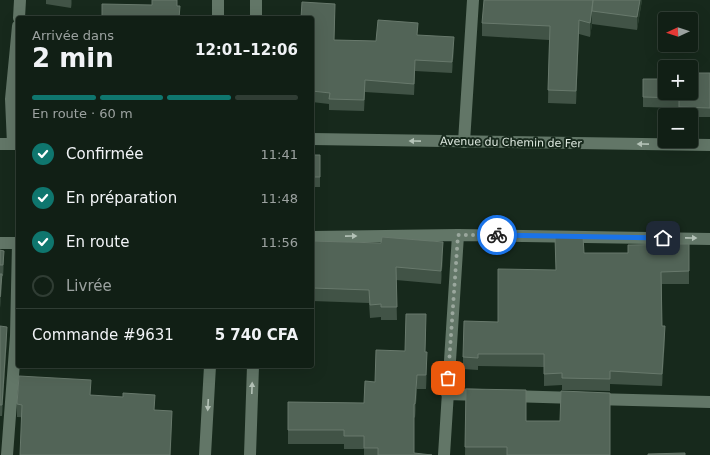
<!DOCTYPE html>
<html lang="fr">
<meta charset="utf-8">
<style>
:root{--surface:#111f15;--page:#1e2c22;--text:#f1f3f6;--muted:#9ca2a0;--line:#303d34;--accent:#0f766e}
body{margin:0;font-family:"DejaVu Sans",sans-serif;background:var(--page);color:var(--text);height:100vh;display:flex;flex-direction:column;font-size:15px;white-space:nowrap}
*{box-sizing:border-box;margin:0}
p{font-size:13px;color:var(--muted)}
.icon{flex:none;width:22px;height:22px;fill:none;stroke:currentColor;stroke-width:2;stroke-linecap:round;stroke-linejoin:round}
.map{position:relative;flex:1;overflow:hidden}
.details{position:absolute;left:16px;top:16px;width:298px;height:352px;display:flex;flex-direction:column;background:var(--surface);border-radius:4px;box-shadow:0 4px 16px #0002,0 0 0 1px var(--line)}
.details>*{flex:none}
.needle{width:26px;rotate:267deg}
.tools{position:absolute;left:658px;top:12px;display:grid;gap:8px}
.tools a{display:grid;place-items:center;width:40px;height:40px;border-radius:4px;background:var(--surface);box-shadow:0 4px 16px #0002,0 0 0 1px var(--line);font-size:20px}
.pin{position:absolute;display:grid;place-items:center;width:34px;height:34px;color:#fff;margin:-17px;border-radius:8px;box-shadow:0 2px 6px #0006}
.courier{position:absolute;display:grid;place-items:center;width:40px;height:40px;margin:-20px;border:3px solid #1a73e8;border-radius:50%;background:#fff;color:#222;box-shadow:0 1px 5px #0007}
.head em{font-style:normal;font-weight:600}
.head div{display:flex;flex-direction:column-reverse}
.head{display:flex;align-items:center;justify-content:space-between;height:68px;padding:0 16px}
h1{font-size:26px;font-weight:600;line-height:30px}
.bar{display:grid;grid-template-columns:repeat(4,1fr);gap:6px 4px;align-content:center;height:48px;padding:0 16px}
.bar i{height:5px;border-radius:3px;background:var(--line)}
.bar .current{background:var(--accent)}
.bar p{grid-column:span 4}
.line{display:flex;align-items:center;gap:10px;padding:0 16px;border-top:1px solid var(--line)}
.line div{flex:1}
ol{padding:0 16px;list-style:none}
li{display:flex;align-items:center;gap:12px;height:44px}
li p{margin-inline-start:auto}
li .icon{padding:4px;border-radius:50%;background:var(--accent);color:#fff;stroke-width:4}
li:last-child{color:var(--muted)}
li i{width:22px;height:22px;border:2px solid var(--line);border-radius:50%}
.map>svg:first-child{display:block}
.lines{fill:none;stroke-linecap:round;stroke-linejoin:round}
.minor{stroke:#627667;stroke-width:12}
.tertiary{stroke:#627667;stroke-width:12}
.secondary{stroke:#627667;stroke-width:12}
.wall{fill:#415346}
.shaded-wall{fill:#293c2e}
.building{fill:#526457;stroke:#68796c}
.oneway{fill:#b4c2b7}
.done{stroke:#9aa79d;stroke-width:4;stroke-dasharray:0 7.2}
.route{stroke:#1a73e8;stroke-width:5}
.labels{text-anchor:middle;stroke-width:4;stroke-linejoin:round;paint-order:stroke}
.street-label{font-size:11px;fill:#e0ebe2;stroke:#17291c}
</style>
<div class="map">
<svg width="710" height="455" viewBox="0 0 710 455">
<rect width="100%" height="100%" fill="#17291c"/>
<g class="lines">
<path class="minor" d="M19,18L20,0
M464,142L473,0
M0,144H18
M13,144L11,99L18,26
M0,243H18
M447,394L482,395
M510,396L576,398
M594,399L710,402
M7,455L16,336L18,243
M444,455L458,235"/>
<path class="tertiary" d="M312,139L710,145
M312,237L458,235L710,239"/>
<path class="secondary" d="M218,18V0
M256,18V0
M205,455L210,366
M250,455L253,366"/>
</g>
<path class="wall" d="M46,0H72L71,8L46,4Z
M593,0H642L637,30L592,24L590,37L579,34L576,104L548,103L549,40L482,36V23Z
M335,15L334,40L376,41L418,35L454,48L452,73L415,71L414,95L365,92L364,111L329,110V104L312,102V18Z
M710,73V117H691V115H679V108L643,107V79L665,93Z
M312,155H320V187H312Z
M555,237L584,253H628L689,244V284H662V326L665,338L662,386L610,384V391L562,390V385L544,386V367L478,366V370L463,369V357L498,322L556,270Z
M312,241L443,256L441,284L396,280L397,320H381V317L370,318L369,303L312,301Z
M0,250L4,262L3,276H2V285L0,308Z
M0,326L7,338L2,416H0Z
M426,328L425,352L427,366L426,389H417L415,418L414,417V453L432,455H364V449H344V444H288V402L364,403L375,382L405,351Z
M466,389L526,421H560L610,455H465Z
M91,395L155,410L172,424L17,417V404Z"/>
<path class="shaded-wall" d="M71,0H72L71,8Z
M640,0H642L637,30V17Z
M592,11V24L590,37V23Z
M579,20V34L576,104V91Z
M454,37V48L452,73V62Z
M415,60V71L414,95V84Z
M443,242V256L441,284V271Z
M4,251V262L3,276V265Z
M2,274V285L0,308V297Z
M665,326V338L662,386V374Z
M7,327V338L2,416V405Z
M427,352V366L426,389V375Z
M417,375V389L415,418V404Z
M172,411L171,455H170Z"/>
<path class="building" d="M152,0H177V6H180L179,18H102V4L152,5Z
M484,0H593L590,23L579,20L576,91L548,90L550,26L482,23Z
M593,0H640L637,17L592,11Z
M302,2L335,4L334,40L376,41L378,20L418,23L417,35L454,37L452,62L415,60L414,84L365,80L364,100L329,99L330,93L312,91V18H301Z
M691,73H710V108L679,107V98L643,97V79H665V93H691Z
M312,155H320V177H312Z
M583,236L584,253H628V245L689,244V271L661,272L662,326H665L662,374L610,371V379L562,378V373L544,374V354H478V358L463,357L464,321L498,322V269L556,270L555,237Z
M382,237L443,242L441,271L396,267L397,307H381V304L370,305L369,290L312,288V241L381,243Z
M0,250L4,251L3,265H0Z
M0,274H2L0,297Z
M406,314H426L425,352H427L426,375H417L415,404H414V453L432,455H378V448H364V436H344V430H288V402L364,403L365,381L375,382L376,350L405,351Z
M0,326L7,327L2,405H0Z
M19,376L91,380L90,395L123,397V393L155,395L154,410L172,411L170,455H20L22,405L17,404Z
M466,389L526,390V421H560L561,391L610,393V455H507V447H465Z
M685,453V455H648V454Z"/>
<defs><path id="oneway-solid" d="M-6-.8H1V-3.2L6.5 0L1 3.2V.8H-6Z"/></defs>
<g class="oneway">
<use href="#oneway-solid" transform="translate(415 141) rotate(-179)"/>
<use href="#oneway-solid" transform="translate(643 144) rotate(-179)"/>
<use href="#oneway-solid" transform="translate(351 236) rotate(-1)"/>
<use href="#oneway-solid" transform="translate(691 238) rotate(1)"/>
<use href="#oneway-solid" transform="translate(252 388) rotate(-88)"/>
<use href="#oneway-solid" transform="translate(208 405) rotate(93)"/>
</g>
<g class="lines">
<path class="done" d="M448,378L458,235H497"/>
<path class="route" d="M497,235L663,238"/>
</g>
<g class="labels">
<g class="street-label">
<text transform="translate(511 142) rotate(1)" y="4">Avenue du Chemin de Fer</text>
</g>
</g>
</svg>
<div class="tools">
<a><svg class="needle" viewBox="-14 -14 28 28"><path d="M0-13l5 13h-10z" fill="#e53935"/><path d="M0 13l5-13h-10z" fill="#9ca2a0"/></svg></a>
<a>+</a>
<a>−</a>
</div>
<div class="pin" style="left:448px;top:378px;background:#ea580c"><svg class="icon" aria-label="bag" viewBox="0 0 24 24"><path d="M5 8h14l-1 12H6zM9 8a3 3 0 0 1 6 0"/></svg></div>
<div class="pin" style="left:663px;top:238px;background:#1f2937"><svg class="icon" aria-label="home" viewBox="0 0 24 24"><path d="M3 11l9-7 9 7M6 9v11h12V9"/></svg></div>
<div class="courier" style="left:497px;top:235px"><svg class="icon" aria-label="bike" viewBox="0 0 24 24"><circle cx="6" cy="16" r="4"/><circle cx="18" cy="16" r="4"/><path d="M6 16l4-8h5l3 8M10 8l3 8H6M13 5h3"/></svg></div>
<section class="details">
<div class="head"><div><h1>2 min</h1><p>Arrivée dans</p></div><em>12:01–12:06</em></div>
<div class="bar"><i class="current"></i><i class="current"></i><i class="current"></i><i></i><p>En route · 60 m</p></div>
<ol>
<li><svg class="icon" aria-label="check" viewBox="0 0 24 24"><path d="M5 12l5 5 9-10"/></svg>Confirmée<p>11:41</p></li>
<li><svg class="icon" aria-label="check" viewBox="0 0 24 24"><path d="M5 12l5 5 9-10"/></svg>En préparation<p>11:48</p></li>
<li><svg class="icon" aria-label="check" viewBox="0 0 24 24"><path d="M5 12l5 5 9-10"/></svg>En route<p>11:56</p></li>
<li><i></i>Livrée</li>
</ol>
<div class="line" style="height:52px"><div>Commande #9631</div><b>5 740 CFA</b></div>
</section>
</div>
